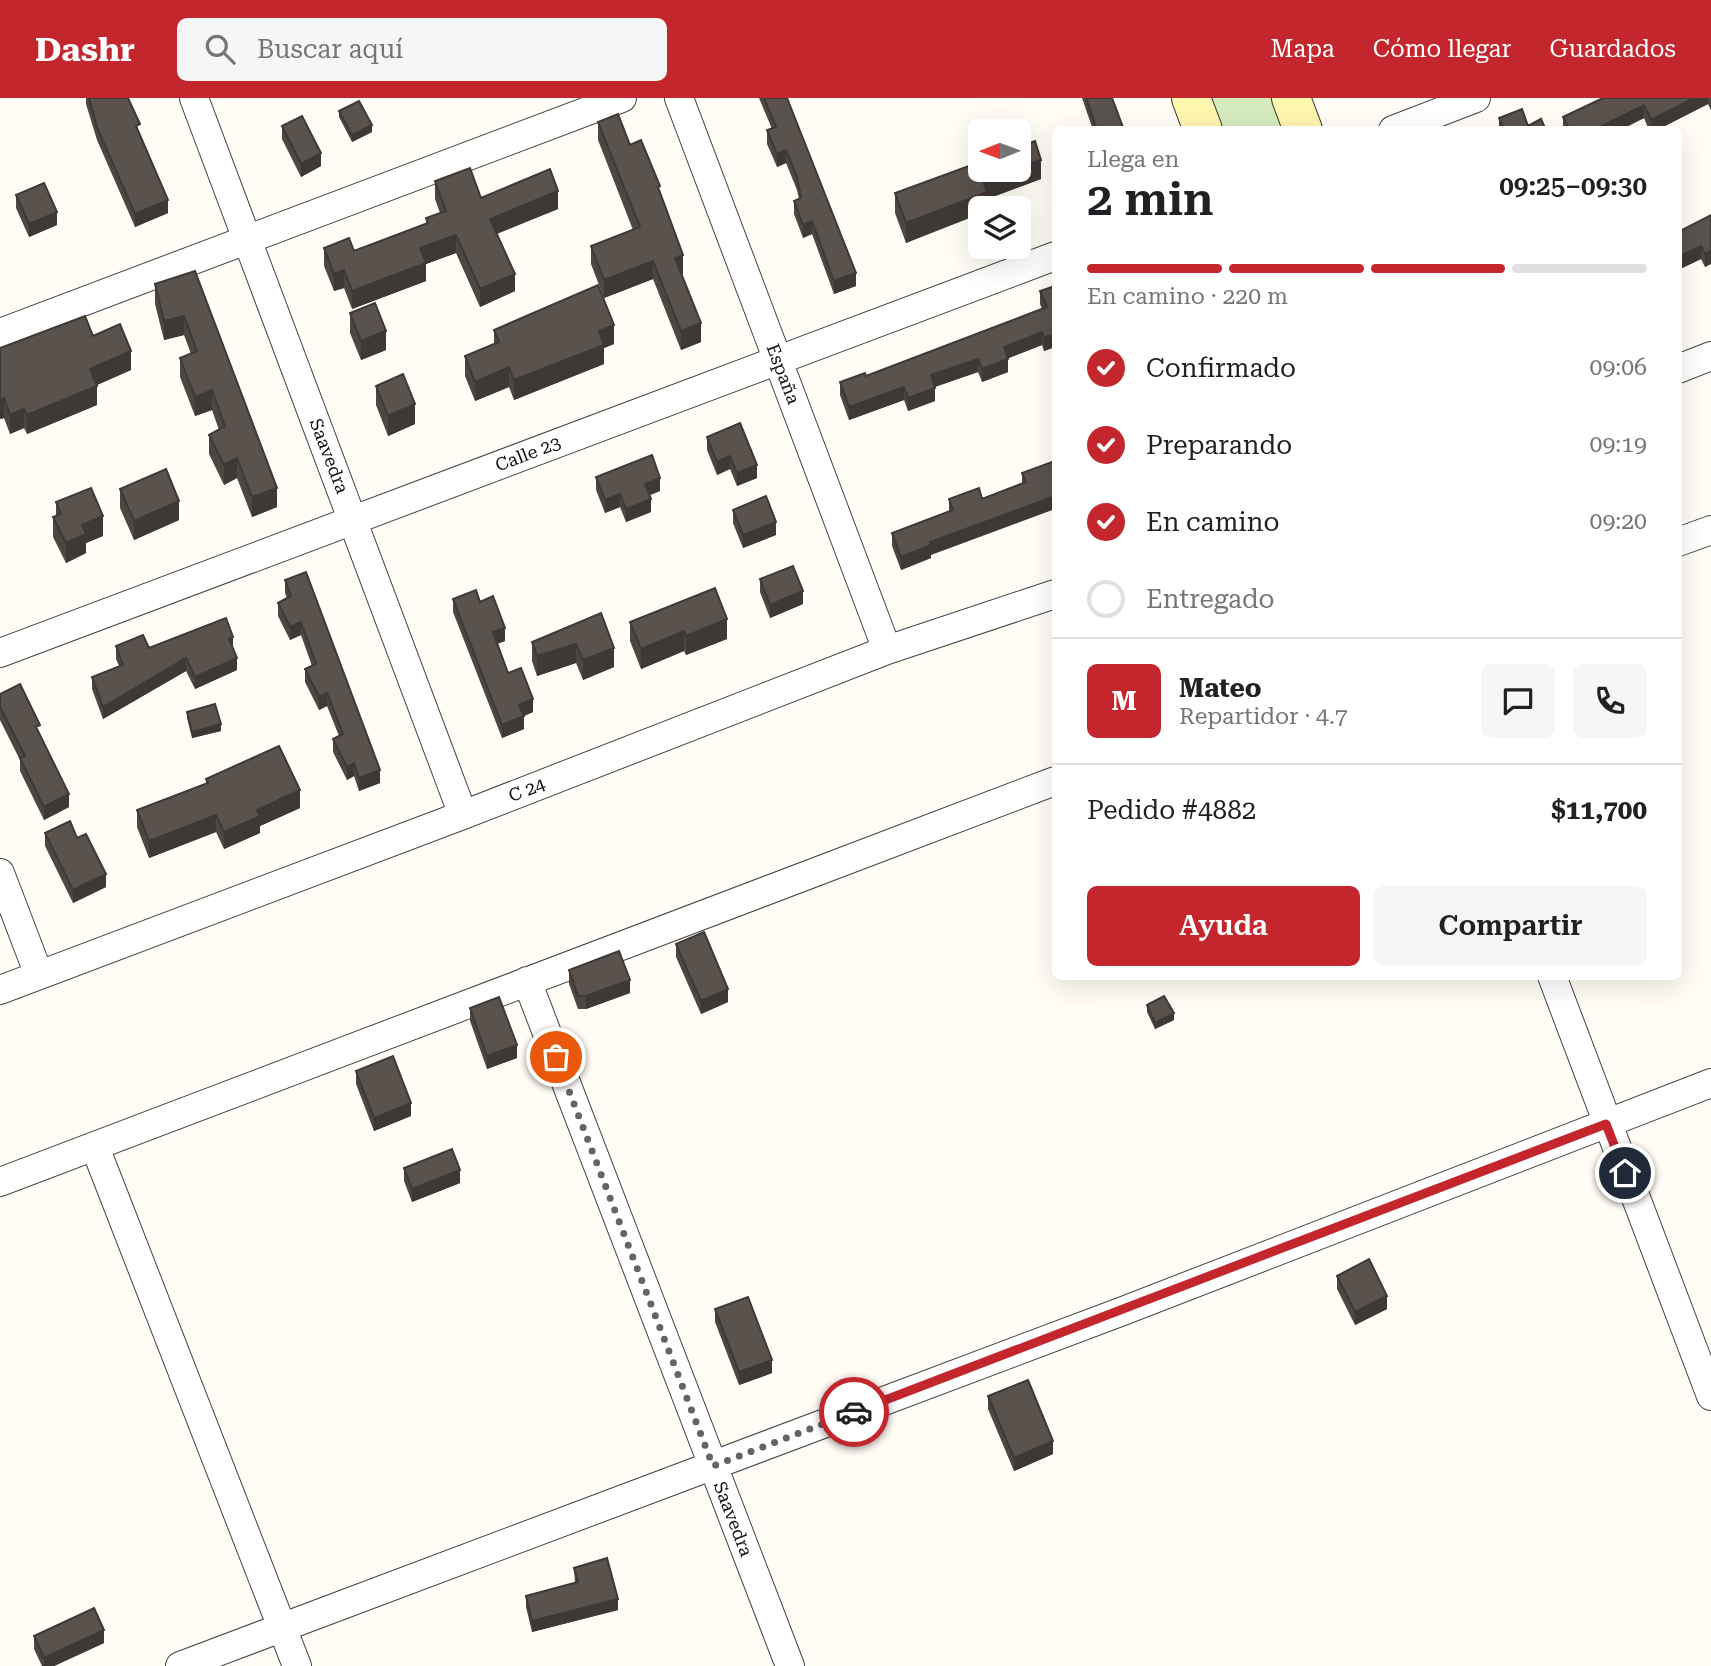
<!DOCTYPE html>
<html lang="es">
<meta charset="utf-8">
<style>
:root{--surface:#fff;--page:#f6f6f6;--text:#202124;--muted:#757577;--line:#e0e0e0;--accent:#c4262e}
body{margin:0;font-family:"Roboto Serif",serif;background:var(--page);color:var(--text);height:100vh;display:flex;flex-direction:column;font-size:26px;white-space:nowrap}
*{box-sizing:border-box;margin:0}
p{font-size:23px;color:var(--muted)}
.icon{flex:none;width:38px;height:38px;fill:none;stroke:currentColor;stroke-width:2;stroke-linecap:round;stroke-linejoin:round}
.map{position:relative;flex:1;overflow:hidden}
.drawer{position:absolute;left:1052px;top:28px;width:630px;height:854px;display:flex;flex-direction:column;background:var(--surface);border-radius:10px;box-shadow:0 7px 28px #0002}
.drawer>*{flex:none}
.needle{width:46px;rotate:269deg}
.fabs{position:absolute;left:968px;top:21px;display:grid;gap:14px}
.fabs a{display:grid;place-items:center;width:63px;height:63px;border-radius:10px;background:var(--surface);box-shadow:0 7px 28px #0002;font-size:35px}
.pin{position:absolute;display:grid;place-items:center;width:60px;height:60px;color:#fff;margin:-30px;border:4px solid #fff;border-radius:50%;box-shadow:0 2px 7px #0007}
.courier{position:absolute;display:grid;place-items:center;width:70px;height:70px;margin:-35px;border:5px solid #c4262e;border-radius:50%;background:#fff;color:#222;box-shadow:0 2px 9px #0007}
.overview em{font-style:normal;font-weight:600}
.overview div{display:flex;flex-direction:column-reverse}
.overview{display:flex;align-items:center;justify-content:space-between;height:119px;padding:0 35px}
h1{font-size:46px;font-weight:600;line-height:52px}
.bar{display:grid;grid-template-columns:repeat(4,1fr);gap:10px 7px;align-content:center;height:84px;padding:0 35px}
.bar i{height:9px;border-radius:5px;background:var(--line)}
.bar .current{background:var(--accent)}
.bar p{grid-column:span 4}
.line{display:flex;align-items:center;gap:18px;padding:0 35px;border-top:2px solid var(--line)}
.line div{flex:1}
.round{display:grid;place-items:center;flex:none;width:74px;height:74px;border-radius:10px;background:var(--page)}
ol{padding:0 35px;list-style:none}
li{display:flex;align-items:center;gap:21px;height:77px}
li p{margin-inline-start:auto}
li .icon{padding:7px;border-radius:50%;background:var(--accent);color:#fff;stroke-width:4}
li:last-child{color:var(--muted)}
li i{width:38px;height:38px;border:4px solid var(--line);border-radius:50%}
.button{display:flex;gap:14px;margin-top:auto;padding:14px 35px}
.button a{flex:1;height:80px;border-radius:10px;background:var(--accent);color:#fff;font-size:28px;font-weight:600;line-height:80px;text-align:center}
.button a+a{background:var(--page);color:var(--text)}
header{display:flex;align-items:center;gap:42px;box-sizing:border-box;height:98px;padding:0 35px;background:var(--accent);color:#fff}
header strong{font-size:33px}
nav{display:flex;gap:38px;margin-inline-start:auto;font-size:24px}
.search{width:490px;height:63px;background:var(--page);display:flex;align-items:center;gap:18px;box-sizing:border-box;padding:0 24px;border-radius:10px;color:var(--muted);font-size:26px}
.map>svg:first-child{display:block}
.green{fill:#d5ebbd}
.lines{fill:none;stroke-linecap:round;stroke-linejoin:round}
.street-casing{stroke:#444;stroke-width:30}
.secondary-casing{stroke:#333;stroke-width:40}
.street{stroke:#fff;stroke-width:28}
.secondary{stroke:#fff6b0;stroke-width:38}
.wall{fill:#4d4742}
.shaded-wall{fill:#3f3936}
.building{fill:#5a524d;stroke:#3f3936;stroke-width:2}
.done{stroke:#646461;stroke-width:7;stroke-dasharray:0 12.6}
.route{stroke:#c4262e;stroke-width:9}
.labels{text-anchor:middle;stroke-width:7;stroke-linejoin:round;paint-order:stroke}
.street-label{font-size:18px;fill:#111;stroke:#fff}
</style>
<header>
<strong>Dashr</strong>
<div class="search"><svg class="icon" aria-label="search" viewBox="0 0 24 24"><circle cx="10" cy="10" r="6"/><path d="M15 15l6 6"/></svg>Buscar aquí</div>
<nav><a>Mapa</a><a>Cómo llegar</a><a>Guardados</a></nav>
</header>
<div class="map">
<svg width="1711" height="1568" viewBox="0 0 1711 1568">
<rect width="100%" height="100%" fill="#fffdf5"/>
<path class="green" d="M1192,0H1290L1302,31H1204Z"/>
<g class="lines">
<defs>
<path id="street" d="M194,0L463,717
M679,0L887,552
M1393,32L1476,0
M0,235L622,0
M1678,271L1711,258
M1678,444L1711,432
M0,555L1055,158
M0,775L39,877
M1552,878L1711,1298
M527,883L790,1568
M0,892L463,717L887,552L1055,496
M95,1049L297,1568
M0,1084L1055,683
M180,1568L1123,1213L1711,985"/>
<path id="secondary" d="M1191,0L1203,32
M1291,0L1303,32"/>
</defs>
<use href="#street" class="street-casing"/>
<use href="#secondary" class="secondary-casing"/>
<use href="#street" class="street"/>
<use href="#secondary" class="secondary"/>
</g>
<path class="wall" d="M86,0H128L140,37L168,115L135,129L97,42L86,6Z
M759,0H787L856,188L834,196L812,136L803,140L794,116V103L799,101L797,92L786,65L777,69L767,46V32L772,31Z
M1082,0H1112L1124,32H1093Z
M1603,0H1711V12L1708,6L1657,32H1649L1644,20L1620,32H1563V19Z
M339,13L372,34L352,44L339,19Z
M1499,20L1546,32H1499Z
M598,24L630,47L660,95L701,244L681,252L653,181L604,200L591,166V148L633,132L598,42Z
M282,28L321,68L301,79L282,41Z
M1041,81L987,101V110L906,145L895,115V95Z
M435,83L481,100L558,111L497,136L515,193L480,209L456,155L426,166V183L352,211L344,190L334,193L324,168V150L354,153L426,126V120L440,115L435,101Z
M16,97L57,127L29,139L16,110Z
M1711,117L1705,169L1701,161L1678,172V134Z
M195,173L277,409L252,419L237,380L224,387L209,356V337L219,332L212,312L195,318L180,279V260L191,256L184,237L164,242L155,206V186Z
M1055,188V249L1044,253L1042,247L1008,260V274L982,284L978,274L935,289V303L908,313L904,302L849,322L840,297V284L866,278L1042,211L1040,206V193Z
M350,215L386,252L361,262L350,235Z
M494,232L614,246L604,250V266L514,302L509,289L475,303L465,278V258L494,246Z
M93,238L131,272L97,287V307L27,336L24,330L10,336L4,320L0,321V250Z
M376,288L415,326L388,338L376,307Z
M707,339L757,380L737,388L730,371L717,377L707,352Z
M1054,370L931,457V460L901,472L892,448V435L949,413V401H982L1022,386V375Z
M596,379L660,393L650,397L651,414L626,424L620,409L605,415L596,392Z
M120,391L179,422L134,442L120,410Z
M56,404L103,438L86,445V455L66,465L53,439V419L56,418Z
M733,412L776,437L743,450L733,425Z
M760,481L803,506L770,520L760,494Z
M285,482L380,685L359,693L354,678L347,682L333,654V641L339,638L327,608L319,612L305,584V571L312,568L301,537L290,542L278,518V505L287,500L285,495Z
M453,501L480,504L505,543L497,546L508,575L533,614L524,618V631L502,640L453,514Z
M601,515L614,569L583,582L576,565L537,578L532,563V544Z
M630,524L727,541L686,557L684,553L641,571L630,543Z
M116,548L149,550L233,551L237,572L195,591L186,573L103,621L92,591V579L119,568L116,561Z
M0,596L40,637L69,709L44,722L20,673V662L0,622Z
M187,614L221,633L192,640L187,620Z
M206,681L300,710L260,728V735L224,751L216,734L149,760L137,729V712L206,685Z
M45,735L77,740L106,789L73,805L45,748Z
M676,846L728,904L701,916L676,859Z
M569,872L630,895L586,911H578L569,886Z
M1147,907L1174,922L1155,931L1147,914Z
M470,910L517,960L487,971L470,923Z
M356,973L411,1018L374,1033L356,986Z
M404,1070L460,1085L412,1104L404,1083Z
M1337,1178L1387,1211L1355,1227L1337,1191Z
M715,1211L772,1275L739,1287L715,1224Z
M988,1298L1053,1356L1014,1373L988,1311Z
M574,1470L618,1512L532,1534L526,1509V1498L575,1485Z
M34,1538L104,1545L54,1568H42L34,1551Z"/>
<path class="shaded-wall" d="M1694,0H1708V6L1657,32H1651V22Z
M1644,7V20L1620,32H1594Z
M372,27V34L352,44V37Z
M786,52V65L777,69V56Z
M321,55V68L301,79V66Z
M1041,62V81L987,101V110H980V116L906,145V125L983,83L1014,72H1018V70Z
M558,93V111L490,138V121Z
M168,102V115L135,129V116Z
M57,114V127L29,139V126Z
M812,123V136L803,140V127Z
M456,137V155L426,166V183L352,211V193L420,150Z
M1701,148V161L1678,172V159Z
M1711,153V166L1705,169V156Z
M683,157V176L675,179V160Z
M653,163V181L604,200V182Z
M344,172V190L334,193V176Z
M856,175V188L834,196V183Z
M515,176V193L480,209V191Z
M184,218V237L164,242V223Z
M701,225V244L681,252V233Z
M614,227V246L604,250V266L514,302V282L599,233Z
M386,233V252L361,262V243Z
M1042,234V247L1004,262V249Z
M1055,236V249L1044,253V240Z
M131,253V272L90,290V271Z
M978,261V274L931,290V277Z
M1008,261V274L982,284V271Z
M509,269V289L475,303V284Z
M97,288V307L27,336V317Z
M904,289V302L849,322V309Z
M935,290V303L908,313V300Z
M212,292V312L195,318V299Z
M4,300V320L0,321V302Z
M415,306V326L388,338V318Z
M24,311V330L10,336V317Z
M730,358V371L717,377V364Z
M237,360V380L224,387V367Z
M757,367V380L737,388V375Z
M660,380V393L645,399V386Z
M277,390V409L252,419V399Z
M620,396V409L605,415V402Z
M1055,398V411L931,457V460L901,472V459L930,444Z
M651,401V414L626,424V411Z
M179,403V422L134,442V423Z
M103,418V438L86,445V455L66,465V445L82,427Z
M776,424V437L743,450V437Z
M803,493V506L770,520V507Z
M727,521V541L686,557V538Z
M301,524V537L290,542V529Z
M505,530V543L493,547V534Z
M684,533V553L641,571V551Z
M233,539V552L229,541Z
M576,546V565L537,578V558Z
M614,550V569L583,582V562Z
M186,560V573L103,621V609Z
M237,560V572L195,591V579Z
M327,595V608L319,612V599Z
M533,601V614L519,620V607Z
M524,618V631L502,640V627Z
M221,626V633L192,640V634Z
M354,665V678L347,682V669Z
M380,672V685L359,693V680Z
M300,692V710L260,728V735L224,751V734L257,712Z
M69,696V709L44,722V709Z
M216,717V734L149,760V743Z
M106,776V789L73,805V792Z
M630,882V895L586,911V898Z
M728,891V904L701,916V903Z
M1174,915V922L1155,931V925Z
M517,947V960L487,971V958Z
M411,1005V1018L374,1033V1020Z
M460,1072V1085L412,1104V1091Z
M1387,1198V1211L1355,1227V1214Z
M772,1262V1275L739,1287V1274Z
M1053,1343V1356L1014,1373V1360Z
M618,1501V1512L532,1534V1523Z
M104,1532V1545L54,1568H44V1560Z"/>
<path class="building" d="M89,0H128L140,26L136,28L168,102L135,116L97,29Z
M764,0H787L856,175L834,183L812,123L803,127L794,103L801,100L797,79L786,52L777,56L767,32L776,29Z
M1086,0H1112L1124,32H1097Z
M1603,0H1694L1651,22L1644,7L1594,32H1570L1563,19Z
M359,3L372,27L352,37L339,13Z
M1522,11L1528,28L1541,21L1546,32H1504L1499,20Z
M618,16L630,47L641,42L660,88L658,89L683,157L675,160L701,225L681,233L653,163L604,182L591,148L640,129L598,24Z
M302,18L321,55L301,66L282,28Z
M1035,43L1041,62L1018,70V49Z
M980,64V72H1014L983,83L987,94L906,125L895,95Z
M470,70L481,100L550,71L558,93L490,121L515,176L480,191L456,137L420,150L426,165L352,193L344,172L334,176L324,150L349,140L354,153L428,125L426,120L446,113L435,83Z
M44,85L57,114L29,126L16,97Z
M1711,117V153L1705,156L1701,148L1678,159V134Z
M195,173L277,390L252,399L237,360L224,367L209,337L225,328L212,292L195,299L180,260L197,253L184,218L164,223L155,186Z
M598,187L614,227L599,233L604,247L514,282L509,269L475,284L465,258L499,244L494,232Z
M1055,188V236L1044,240L1042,234L1004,249L1008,261L982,271L978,261L931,277L935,290L908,300L904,289L849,309L840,284L865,275L866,278L1047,209L1040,193Z
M375,205L386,233L361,243L350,215Z
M85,218L93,238L120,226L131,253L90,271L97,288L27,317L24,311L10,317L4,300L0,302V250Z
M403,276L415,306L388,318L376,288Z
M740,325L757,367L737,375L730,358L717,364L707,339Z
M652,357L660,380L645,386L651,401L626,411L620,396L605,402L596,379Z
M1052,364L1054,370H1055V398L930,444L931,447L901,459L892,435L953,412L949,401L979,390L982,401L1026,384L1022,375Z
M166,371L179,403L134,423L120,391Z
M91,390L103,418L82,427L86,436L66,445L53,419L61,416L56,404Z
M766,398L776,424L743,437L733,412Z
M793,468L803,493L770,507L760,481Z
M306,474L380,672L359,680L354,665L347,669L333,641L343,636L327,595L319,599L305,571L316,566L301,524L290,529L278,505L291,498L285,482Z
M715,490L727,521L686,538L684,533L641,551L630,524Z
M476,492L480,504L493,498L505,530L493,534L508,575L521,570L533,601L519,607L524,618L502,627L453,501Z
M601,515L614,550L583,562L576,546L537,558L532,544Z
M226,520L233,539L229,541L237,560L195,579L186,560L103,609L92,579L123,567L116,548L143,537L149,550Z
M20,586L40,627L36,629L69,696L44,709L20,660L25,658L0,609V596Z
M215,606L221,626L192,634L187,614Z
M279,648L300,692L257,712L260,718L224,734L216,717L149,743L137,712L208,685L206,681Z
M70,723L77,740L86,736L106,776L73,792L45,735Z
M704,834L728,891L701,903L676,846Z
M619,853L630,882L586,898H578L569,872Z
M1164,898L1174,915L1155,925L1147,907Z
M499,899L517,947L487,958L470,910Z
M393,958L411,1005L374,1020L356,973Z
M452,1051L460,1072L412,1091L404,1070Z
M1369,1161L1387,1198L1355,1214L1337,1178Z
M748,1199L772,1262L739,1274L715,1211Z
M1028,1282L1053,1343L1014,1360L988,1298Z
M607,1460L618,1501L532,1523L526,1498L578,1484L574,1470Z
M94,1510L104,1532L44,1560L34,1538Z"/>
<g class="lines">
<path class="done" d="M556,959L713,1368L854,1314"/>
<path class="route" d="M854,1314L1606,1026L1625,1075"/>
</g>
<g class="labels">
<g class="street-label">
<text transform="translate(783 276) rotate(69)" y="6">España</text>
<text transform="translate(528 356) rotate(-21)" y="6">Calle 23</text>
<text transform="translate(329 358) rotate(69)" y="6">Saavedra</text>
<text transform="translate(527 692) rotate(-21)" y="6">C 24</text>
<text transform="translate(733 1421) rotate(69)" y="6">Saavedra</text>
</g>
</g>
</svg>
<div class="fabs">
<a><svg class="needle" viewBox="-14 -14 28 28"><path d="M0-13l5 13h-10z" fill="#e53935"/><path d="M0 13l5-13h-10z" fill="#757577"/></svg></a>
<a><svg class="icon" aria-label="layers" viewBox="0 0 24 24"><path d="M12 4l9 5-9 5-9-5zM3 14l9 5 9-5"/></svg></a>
</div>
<div class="pin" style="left:556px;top:959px;background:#ea580c"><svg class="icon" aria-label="bag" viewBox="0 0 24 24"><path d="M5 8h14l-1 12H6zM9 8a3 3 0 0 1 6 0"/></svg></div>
<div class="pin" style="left:1625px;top:1075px;background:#1f2937"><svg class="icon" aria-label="home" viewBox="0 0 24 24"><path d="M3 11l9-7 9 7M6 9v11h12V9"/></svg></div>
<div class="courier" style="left:854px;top:1314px"><svg class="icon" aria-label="car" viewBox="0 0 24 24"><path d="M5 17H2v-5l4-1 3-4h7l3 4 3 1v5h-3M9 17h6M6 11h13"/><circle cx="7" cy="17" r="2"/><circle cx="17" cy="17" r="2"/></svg></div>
<section class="drawer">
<div class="overview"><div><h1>2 min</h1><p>Llega en</p></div><em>09:25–09:30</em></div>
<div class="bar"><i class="current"></i><i class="current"></i><i class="current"></i><i></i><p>En camino · 220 m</p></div>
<ol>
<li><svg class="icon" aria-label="check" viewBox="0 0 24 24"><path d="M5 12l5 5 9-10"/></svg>Confirmado<p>09:06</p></li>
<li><svg class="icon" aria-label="check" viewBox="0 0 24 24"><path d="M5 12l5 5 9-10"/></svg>Preparando<p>09:19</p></li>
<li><svg class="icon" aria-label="check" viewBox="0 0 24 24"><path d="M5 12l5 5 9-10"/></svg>En camino<p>09:20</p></li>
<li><i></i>Entregado</li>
</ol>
<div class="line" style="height:126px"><b class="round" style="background:var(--accent);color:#fff">M</b><div><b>Mateo</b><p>Repartidor · 4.7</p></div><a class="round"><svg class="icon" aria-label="chat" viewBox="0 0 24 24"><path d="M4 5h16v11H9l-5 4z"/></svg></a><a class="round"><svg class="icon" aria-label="phone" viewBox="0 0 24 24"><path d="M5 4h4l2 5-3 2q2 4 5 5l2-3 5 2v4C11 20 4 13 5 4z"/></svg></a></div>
<div class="line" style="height:91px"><div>Pedido #4882</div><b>$11,700</b></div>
<div class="button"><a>Ayuda</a><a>Compartir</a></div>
</section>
</div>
